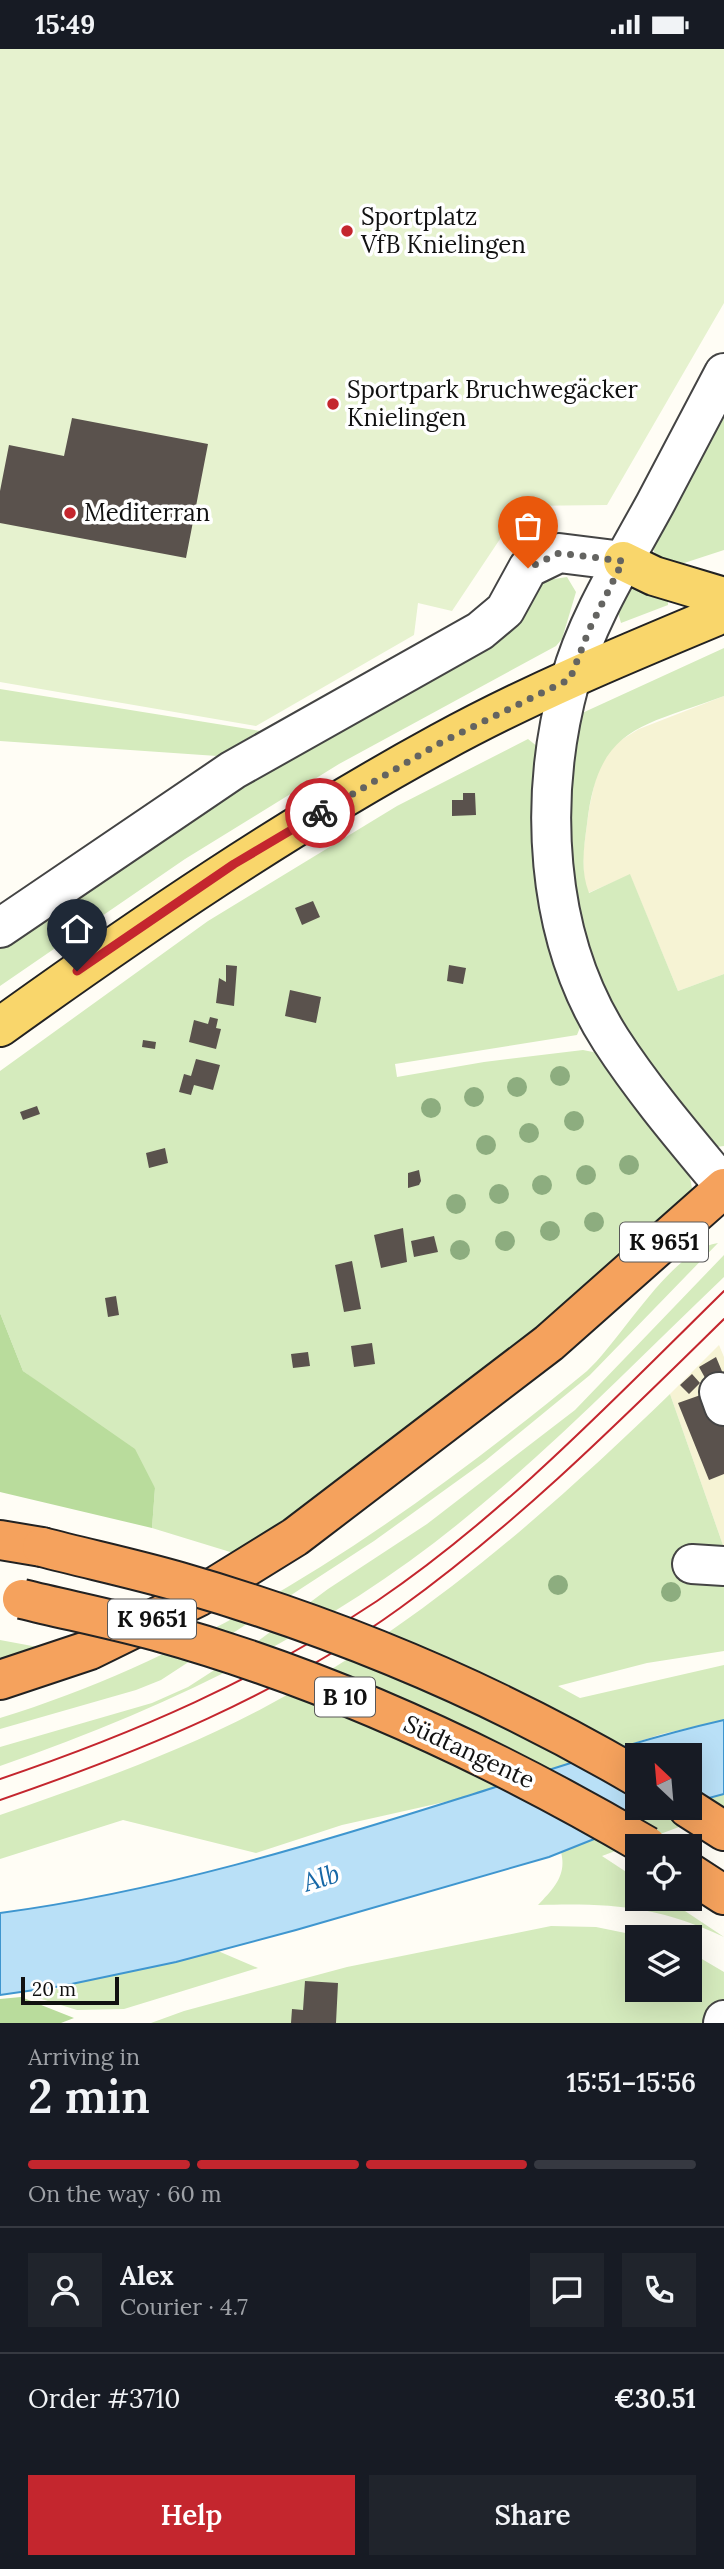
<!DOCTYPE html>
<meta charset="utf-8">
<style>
:root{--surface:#171b24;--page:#20242c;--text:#f1f3f6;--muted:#9ea1a6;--line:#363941;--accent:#c4262e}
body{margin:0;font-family:Lora,serif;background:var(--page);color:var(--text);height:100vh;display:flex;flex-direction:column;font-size:26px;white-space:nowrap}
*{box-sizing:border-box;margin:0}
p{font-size:23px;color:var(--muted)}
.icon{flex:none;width:38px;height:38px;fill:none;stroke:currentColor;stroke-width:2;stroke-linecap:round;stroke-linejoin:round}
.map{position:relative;height:1974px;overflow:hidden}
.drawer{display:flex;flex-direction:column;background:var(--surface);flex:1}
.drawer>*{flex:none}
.needle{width:46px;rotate:334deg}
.buttons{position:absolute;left:625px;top:1694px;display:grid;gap:14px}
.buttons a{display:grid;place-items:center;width:77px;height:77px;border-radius:0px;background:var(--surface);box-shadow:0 7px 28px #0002;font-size:35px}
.scale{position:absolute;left:21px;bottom:18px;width:98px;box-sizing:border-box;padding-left:7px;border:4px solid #111;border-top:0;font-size:19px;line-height:24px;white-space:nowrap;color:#111;-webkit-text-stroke:5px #fff;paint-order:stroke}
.pin{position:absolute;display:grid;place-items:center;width:60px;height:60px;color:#fff;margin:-72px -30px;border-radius:50% 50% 50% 0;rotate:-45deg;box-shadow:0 0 7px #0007}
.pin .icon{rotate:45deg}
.courier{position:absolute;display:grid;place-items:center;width:70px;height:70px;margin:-35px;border:5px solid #c4262e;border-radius:50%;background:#fff;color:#222;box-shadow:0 2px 9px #0007}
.headline em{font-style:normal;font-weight:600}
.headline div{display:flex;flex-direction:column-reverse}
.headline{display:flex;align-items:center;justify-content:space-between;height:119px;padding:0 28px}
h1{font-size:46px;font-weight:600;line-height:52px}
.bar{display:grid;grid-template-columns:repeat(4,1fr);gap:10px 7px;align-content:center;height:84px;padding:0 28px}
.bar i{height:9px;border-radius:5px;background:var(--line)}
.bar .current{background:var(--accent)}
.bar p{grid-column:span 4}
.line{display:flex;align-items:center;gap:18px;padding:0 28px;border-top:2px solid var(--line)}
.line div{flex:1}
.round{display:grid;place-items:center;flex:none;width:74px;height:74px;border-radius:0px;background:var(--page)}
.action{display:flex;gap:14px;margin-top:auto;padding:14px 28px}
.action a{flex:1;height:80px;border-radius:0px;background:var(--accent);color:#fff;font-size:28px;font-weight:600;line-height:80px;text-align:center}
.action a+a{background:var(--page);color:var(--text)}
.status{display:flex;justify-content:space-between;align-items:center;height:49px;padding:0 35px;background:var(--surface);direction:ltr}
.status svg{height:19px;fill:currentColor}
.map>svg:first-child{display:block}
.farmland{fill:#f6f3d4}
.green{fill:#d5ebbd}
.forest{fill:#b9dc9c}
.pitch{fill:#e6f2cf}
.water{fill:#b9e0f7;stroke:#3f96cf;stroke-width:2}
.building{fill:#5a524d}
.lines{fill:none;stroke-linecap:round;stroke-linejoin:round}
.minor-casing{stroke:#444;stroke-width:42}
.major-casing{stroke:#222;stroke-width:42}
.highway-casing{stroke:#222;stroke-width:42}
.minor{stroke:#fff;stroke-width:38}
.major{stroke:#f9d66b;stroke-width:38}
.highway{stroke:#f5a25d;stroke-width:38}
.tram{stroke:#c4262e;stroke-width:2}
.highway-bridge-casing{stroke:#222;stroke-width:42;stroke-linecap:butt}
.highway-bridge{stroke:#f5a25d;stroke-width:38}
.tree{fill:#8dad7f}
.done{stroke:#646461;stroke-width:7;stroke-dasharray:0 12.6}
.route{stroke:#c4262e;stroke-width:9}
.poi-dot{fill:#c4262e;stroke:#fff;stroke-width:2.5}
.labels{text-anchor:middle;stroke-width:7;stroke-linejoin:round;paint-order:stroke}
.shield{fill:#fff;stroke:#585858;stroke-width:2}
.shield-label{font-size:23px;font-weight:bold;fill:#111}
.poi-label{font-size:24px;fill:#111;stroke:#fff;text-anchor:start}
.street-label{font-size:24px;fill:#111;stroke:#fff}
.water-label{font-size:26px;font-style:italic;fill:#1768a6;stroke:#fff}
</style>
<div class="status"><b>15:49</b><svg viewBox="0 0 49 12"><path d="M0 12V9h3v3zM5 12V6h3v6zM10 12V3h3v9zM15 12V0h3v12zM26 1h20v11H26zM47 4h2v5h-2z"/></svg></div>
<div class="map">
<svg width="724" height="1974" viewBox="0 0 724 1974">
<rect width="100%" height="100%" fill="#fffdf5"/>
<path class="farmland" d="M724,647V925L678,942L630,826L588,844L584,831L583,805L589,760L598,718L613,696L639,680Z
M719,1296L724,1308V1499L670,1345Z"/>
<path class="green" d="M724,346V501L675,517L657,513L649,484Z
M551,521L554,530L567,528L576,543L562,590L556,597L339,715L185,810L0,937V896Z
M633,532L668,549V556L621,574L617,560Z
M724,599V647C642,678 598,676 587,775C584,798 580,821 589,844L630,825L678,942L724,925V1097L716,1098L637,1006L580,891L565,783L580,665Z
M0,640L260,682L217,707L0,692Z
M528,690L543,702L585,966L577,986L395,1015L397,1028L484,1013L583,1001L598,1004L689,1124L694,1149L533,1294L240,1506L152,1479L155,1439L70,1357L23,1322L0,1264V1022L208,872L397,757Z
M718,1194L590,1326L485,1412L374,1492L161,1631L136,1641L0,1680V1669C220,1601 411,1467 587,1322C622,1290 671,1201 718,1194Z
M724,1206V1228C643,1305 566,1385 481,1456C340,1576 174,1657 0,1717V1698L152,1654L188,1638L250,1598L328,1540L427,1475L575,1361Z
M670,1345L724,1499V1602L647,1614L558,1637L580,1649L724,1616V1671L662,1685L458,1750L342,1776L256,1804L123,1771L0,1810V1766C90,1735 180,1703 265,1658C418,1578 547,1464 670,1345Z
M0,1591L43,1599L0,1611Z
M724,1745V1761L602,1807L637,1830V1850H667L724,1888C658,1857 610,1854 538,1856C554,1839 567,1826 561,1803L666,1760Z
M551,1877L596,1878L645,1888H637V1941H690V1903L724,1923V1950L714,1974H151L184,1962L347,1918Z
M218,1902L258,1919L124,1960L77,1961L35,1948L62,1937Z"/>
<path class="forest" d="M0,1264L23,1322L135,1400L155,1439L152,1479L0,1443Z
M21,1948L74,1969L61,1974H0V1950Z"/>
<path class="pitch" d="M0,0H724V254L607,456L522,457L452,562L418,554L414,586L256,677L0,633Z"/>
<path class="water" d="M724,1671V1745L690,1754V1706H637V1759H672L549,1808L296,1881L176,1913L62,1937L0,1946V1864C158,1843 312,1796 464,1748C550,1721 636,1691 724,1671Z"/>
<path class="building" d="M72,369L208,395L186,509L0,474V442L9,396L64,407Z
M463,744H475L476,766L452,767V751H463Z
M313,852L320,868L302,876L295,859Z
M226,916L237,917L234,957L216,954L219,929L226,933Z
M449,916L466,919L463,935L447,932Z
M290,941L321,948L316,974L285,967Z
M210,968L218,970L216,979L221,980L216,1000L189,993L194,971L208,975Z
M143,991L156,993L155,1000L142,998Z
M196,1010L220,1016L213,1041L194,1036L191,1046L179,1043L184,1025L191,1027Z
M37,1057L40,1065L23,1071L20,1063Z
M165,1099L168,1114L149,1119L146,1104Z
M419,1121L421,1132L419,1136L408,1139V1124Z
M403,1179L407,1213L381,1219L374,1186Z
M434,1187L438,1203L414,1208L411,1192Z
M352,1212L361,1260L344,1263L335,1216Z
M116,1247L119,1266L108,1268L105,1249Z
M372,1294L375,1315L354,1318L351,1297Z
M308,1303L310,1317L293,1319L291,1305Z
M716,1308L724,1327L709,1336L699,1318Z
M692,1325L700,1334L689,1345L680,1336Z
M709,1343L724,1369V1425L709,1431L678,1354Z
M305,1932L338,1934L336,1974H291L292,1960L303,1961Z"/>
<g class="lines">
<defs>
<path id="minor" d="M724,324C701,368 678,412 655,455C624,512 587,570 570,632C538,748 544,887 611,991C644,1042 685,1090 724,1137
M0,879L233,721L480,582L505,561L528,519L559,504L623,512
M719,1343L724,1357
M692,1515L724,1517
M723,1974L724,1971"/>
<path id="major" d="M623,512L654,527L724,548
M0,978C142,876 286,778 440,694C531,644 628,604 724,564"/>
<path id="highway" d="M0,1491L42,1498
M0,1631L90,1601L198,1548L295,1488L549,1294L724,1139
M688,1759L724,1782
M690,1824L724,1846"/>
</defs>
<use href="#minor" class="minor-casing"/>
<use href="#major" class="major-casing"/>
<use href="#highway" class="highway-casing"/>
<use href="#minor" class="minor"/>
<use href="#major" class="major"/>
<use href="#highway" class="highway"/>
<path class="tram" d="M0,1730C133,1685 260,1630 377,1552C505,1465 614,1350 724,1242
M0,1751C140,1703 280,1646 400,1559C518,1474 621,1371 724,1270"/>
<defs>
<path id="highway-bridge" d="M42,1498C88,1510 135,1520 180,1533C339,1579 494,1644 637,1728
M22,1550C67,1561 112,1570 156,1582C329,1630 494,1707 647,1797"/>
</defs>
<use href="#highway-bridge" class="highway-bridge-casing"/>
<use href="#highway-bridge" class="highway-bridge"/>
</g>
<g class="tree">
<circle cx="560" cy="1027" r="10"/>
<circle cx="517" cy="1038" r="10"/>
<circle cx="474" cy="1048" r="10"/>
<circle cx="431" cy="1059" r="10"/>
<circle cx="574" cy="1072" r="10"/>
<circle cx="529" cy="1084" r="10"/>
<circle cx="486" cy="1096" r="10"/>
<circle cx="629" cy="1116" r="10"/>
<circle cx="586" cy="1126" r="10"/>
<circle cx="542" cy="1136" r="10"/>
<circle cx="499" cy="1145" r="10"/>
<circle cx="456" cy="1155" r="10"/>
<circle cx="594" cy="1173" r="10"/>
<circle cx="550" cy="1182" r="10"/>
<circle cx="505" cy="1192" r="10"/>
<circle cx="460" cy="1201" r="10"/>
<circle cx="558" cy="1536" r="10"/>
<circle cx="671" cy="1543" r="10"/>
</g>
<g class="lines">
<path class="done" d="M320,764L442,693L570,630L589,581L623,512L559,504L528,519"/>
<path class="route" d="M77,922L234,815L320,764"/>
</g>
<g class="poi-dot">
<circle cx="347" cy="182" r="7"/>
<circle cx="333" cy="355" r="7"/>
<circle cx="70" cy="464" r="7"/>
</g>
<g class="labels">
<g class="shield">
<rect x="620" y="1173.5" width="88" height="39" rx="5"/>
<rect x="108" y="1550.5" width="88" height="39" rx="5"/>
<rect x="315" y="1628.5" width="60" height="39" rx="5"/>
</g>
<g class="shield-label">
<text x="664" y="1201">K 9651</text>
<text x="152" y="1578">K 9651</text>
<text x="345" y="1656">B 10</text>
</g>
<g class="poi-label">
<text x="361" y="176">Sportplatz<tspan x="361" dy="28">VfB Knielingen</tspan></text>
<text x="347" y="349">Sportpark Bruchwegäcker<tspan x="347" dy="28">Knielingen</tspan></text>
<text x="84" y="472">Mediterran</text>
</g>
<g class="street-label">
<text transform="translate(469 1703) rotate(25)" y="8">Südtangente</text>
</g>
<g class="water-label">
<text transform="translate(321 1829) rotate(-17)" y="9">Alb</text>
</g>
</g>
</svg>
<div class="buttons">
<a><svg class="needle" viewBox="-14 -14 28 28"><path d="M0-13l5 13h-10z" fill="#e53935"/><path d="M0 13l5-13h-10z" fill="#9ea1a6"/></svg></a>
<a><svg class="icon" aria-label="locate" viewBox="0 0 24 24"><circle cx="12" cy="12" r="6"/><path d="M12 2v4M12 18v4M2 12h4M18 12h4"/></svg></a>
<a><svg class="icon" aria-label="layers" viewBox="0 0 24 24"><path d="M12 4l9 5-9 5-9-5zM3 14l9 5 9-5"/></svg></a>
</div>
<div class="scale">20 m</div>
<div class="pin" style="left:528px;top:519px;background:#ea580c"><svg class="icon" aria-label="bag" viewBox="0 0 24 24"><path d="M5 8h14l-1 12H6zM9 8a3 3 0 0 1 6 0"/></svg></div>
<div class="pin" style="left:77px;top:922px;background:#1f2937"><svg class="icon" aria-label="home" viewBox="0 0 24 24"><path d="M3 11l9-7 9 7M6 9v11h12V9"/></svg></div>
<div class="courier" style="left:320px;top:764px"><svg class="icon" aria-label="bike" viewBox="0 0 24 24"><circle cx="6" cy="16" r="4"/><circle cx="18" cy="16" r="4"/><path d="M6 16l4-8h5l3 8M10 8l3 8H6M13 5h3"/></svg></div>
</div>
<section class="drawer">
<div class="headline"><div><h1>2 min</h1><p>Arriving in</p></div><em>15:51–15:56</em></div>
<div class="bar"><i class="current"></i><i class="current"></i><i class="current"></i><i></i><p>On the way · 60 m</p></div>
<div class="line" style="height:126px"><a class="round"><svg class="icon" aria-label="person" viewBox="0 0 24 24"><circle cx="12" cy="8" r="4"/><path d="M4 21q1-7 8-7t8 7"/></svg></a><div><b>Alex</b><p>Courier · 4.7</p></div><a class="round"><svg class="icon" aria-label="chat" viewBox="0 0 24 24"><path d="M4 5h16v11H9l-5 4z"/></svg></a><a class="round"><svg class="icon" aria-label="phone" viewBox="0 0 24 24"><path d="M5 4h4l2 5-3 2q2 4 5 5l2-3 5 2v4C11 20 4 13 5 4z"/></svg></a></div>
<div class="line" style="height:91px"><div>Order #3710</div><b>€30.51</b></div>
<div class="action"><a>Help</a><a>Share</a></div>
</section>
